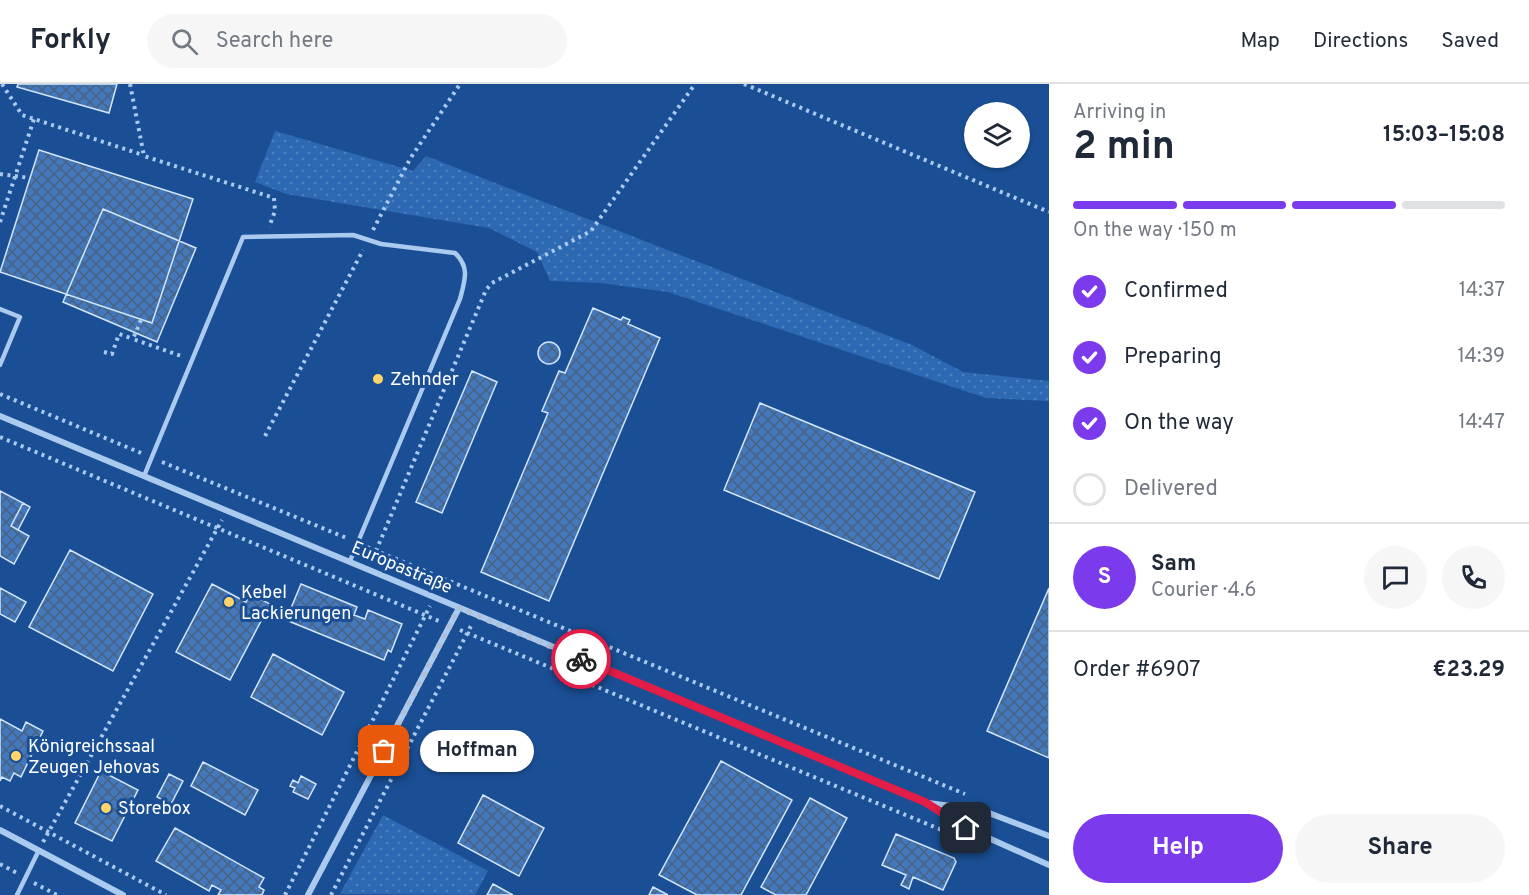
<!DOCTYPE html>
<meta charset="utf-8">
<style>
:root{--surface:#fff;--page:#f6f6f7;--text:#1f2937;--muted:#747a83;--line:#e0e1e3;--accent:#7c3aed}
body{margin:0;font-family:Overpass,sans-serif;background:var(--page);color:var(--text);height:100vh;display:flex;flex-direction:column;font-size:22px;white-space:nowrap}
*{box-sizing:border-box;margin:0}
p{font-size:20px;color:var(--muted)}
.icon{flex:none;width:33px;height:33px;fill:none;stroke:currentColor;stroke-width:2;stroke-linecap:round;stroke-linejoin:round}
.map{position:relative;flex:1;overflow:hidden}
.panel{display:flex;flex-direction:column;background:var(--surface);width:480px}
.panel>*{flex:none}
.fabs{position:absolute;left:964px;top:18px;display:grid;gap:12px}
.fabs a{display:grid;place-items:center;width:66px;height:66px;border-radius:50%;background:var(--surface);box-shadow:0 2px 4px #0004;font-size:30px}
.pin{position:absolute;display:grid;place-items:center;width:51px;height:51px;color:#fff;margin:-26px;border-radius:12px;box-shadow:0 3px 9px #0006}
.courier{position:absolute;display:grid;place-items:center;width:60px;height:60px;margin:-30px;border:4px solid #e11d48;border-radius:50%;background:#fff;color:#222;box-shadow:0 2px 8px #0007}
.bubble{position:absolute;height:42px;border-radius:21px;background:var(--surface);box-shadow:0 2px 4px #0004;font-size:20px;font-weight:700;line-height:42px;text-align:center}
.head em{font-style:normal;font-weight:700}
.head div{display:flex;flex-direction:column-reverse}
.head{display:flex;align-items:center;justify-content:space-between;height:102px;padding:0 24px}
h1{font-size:39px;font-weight:700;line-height:45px}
.bar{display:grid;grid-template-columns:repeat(4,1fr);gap:9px 6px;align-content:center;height:72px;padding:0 24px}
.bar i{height:8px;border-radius:4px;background:var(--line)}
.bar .active{background:var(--accent)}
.bar p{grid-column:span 4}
.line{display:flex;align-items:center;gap:15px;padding:0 24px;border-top:2px solid var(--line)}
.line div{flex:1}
.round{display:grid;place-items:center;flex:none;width:63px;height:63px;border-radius:32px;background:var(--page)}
ol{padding:0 24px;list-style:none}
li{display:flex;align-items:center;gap:18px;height:66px}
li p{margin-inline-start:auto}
li .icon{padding:6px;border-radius:50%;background:var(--accent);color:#fff;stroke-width:4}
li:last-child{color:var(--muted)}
li i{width:33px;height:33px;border:3px solid var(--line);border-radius:50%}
.primary-button{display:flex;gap:12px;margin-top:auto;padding:12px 24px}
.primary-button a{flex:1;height:69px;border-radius:36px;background:var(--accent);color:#fff;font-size:24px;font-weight:700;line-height:69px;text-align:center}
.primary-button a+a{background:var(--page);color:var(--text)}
header{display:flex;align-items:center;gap:36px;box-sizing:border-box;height:84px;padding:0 30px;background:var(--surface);border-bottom:2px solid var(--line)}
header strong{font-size:28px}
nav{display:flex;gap:33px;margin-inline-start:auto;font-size:21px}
.search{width:420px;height:54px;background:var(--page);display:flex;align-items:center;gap:15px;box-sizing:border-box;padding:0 21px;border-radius:33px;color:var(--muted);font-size:22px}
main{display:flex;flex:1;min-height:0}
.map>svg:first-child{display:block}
.grass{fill:url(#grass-dots)}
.building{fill:url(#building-cross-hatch);stroke:#d2e5fb;stroke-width:1.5}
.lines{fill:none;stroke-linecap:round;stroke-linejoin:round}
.path{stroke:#abcaf0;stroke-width:4;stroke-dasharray:3 4.5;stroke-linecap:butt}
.service{stroke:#abcaf0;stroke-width:4.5}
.minor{stroke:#abcaf0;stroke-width:6}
.done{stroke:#afc1da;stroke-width:6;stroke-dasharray:0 10.8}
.route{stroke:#e11d48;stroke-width:8}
.poi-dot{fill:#ffd56a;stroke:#1a4f95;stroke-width:2}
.labels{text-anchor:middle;stroke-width:6;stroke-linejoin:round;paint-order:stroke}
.poi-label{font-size:18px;fill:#fff;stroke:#1a4f95;text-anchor:start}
.street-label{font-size:18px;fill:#fff;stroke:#1a4f95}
</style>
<header>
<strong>Forkly</strong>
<div class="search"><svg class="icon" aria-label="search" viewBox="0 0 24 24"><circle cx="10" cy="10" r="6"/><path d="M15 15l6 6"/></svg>Search here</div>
<nav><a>Map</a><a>Directions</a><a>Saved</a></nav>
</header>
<main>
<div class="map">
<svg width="1049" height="811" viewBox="0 0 1049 811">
<defs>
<pattern id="grass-dots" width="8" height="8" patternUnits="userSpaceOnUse" patternTransform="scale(1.5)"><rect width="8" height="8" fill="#2d69b3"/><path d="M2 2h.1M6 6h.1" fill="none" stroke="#4c80be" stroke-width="1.8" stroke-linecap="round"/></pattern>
<pattern id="building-cross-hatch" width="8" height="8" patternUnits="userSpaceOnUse" patternTransform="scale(1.5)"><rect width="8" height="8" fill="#4378bc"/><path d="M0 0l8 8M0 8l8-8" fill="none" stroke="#486284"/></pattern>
</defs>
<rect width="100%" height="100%" fill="#1a4f95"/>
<path class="grass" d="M275,47L413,87L426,72L912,261L963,288L1049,297V317L986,314L668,208L601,199L550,197L537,168L489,144L286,110L255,98Z
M383,731L488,787L475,811L340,810Z"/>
<path class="building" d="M18,0H117L109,29L17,3Z
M39,66L193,115L152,239L0,188Z
M103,125L196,164L157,258L63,218Z
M593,224L621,236L623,233L630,236L628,240L660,254L549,517L481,488L548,329L542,327L559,287L565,289Z
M538 269a11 11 0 1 1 22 0a11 11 0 1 1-22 0Z
M472,287L497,298L442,429L416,418Z
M760,319L975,408L939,495L724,406Z
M0,407L23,419L11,442L29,452L14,480L0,472Z
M23,419L30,423L18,446L11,442Z
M70,466L153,510L113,587L29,543Z
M212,500L246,518L250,510L270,520L230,596L176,568Z
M301,500L357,523L354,531L365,535L368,526L402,540L391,568L388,566L384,576L286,536Z
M0,504L26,518L15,538L0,530Z
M1049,504V674L987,647Z
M273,570L344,608L322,651L251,613Z
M0,635L22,647L26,638L43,647L21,693L14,689L10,697L2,693L0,697Z
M721,677L792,716L741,811H697L659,791Z
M203,678L258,706L245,731L191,702Z
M101,687L138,706L112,757L75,739Z
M169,690L183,697L171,720L157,713Z
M301,692L316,700L308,715L293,708L295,704L290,702L293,696L298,699Z
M483,711L544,744L519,792L458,759Z
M810,714L847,734L806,811H776L761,803Z
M175,744L264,794L259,803L264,806L262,811H218L221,806L212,801L209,807L156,777Z
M896,750L954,774L956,778L943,806L913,793L909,805L901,801L906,791L882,781Z
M493,800L513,811H487Z
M653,803L668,811H649Z"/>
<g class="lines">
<path class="path" d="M2,0L22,31L143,71
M130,0L144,72L274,114L275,127L269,143
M744,0L1049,128
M0,90L30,94
M0,138L34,35
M373,146L410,75L460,0
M141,236L133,255L184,273
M104,268L112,270L119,250L133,255
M0,310L141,369
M265,352L363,166
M0,353L439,537
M162,378L349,455
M367,463L965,710
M376,467L486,206L492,199L591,147L695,0
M460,546L949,749
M0,722L166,811
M43,758L222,436
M0,780L17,789
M34,799L57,811
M285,811L430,522
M331,811L472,540"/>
<path class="service" d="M0,225L20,233L0,281
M144,392L243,153L353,151L381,160L455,169C470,183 465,196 460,215L350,477
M17,811L39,766"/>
<path class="minor" d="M0,332L925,718L966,744L1049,781
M928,719L981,726L1049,752
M0,746L123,811
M308,811L459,524"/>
</g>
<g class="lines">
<path class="done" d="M384,667L459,524L581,575"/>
<path class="route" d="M581,575L925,718L966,744"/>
</g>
<g class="poi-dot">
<circle cx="378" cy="295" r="6"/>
<circle cx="229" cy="518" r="6"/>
<circle cx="16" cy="672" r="6"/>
<circle cx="106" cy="724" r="6"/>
</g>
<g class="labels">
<g class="poi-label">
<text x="390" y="301">Zehnder</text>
<text x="241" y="514">Kebel<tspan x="241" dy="21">Lackierungen</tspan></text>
<text x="28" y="668">Königreichssaal<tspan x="28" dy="21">Zeugen Jehovas</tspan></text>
<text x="118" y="730">Storebox</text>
</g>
<g class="street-label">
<text transform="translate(402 483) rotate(23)" y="6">Europastraße</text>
</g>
</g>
</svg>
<div class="fabs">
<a><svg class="icon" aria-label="layers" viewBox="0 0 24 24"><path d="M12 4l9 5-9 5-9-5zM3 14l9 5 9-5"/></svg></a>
</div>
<div class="pin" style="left:384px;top:667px;background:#ea580c"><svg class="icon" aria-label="bag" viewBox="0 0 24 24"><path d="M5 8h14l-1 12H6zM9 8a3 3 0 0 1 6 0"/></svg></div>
<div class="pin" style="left:966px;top:744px;background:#1f2937"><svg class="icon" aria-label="home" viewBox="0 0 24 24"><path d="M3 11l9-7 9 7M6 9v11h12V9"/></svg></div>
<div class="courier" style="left:581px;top:575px"><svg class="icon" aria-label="bike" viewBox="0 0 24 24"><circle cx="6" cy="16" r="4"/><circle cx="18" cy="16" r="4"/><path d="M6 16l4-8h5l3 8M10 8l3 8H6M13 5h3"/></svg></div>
<div class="bubble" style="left:420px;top:646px;width:114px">Hoffman</div>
</div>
<section class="panel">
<div class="head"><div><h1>2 min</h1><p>Arriving in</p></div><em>15:03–15:08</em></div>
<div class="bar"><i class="active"></i><i class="active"></i><i class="active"></i><i></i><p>On the way · 150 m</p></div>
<ol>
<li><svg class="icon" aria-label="check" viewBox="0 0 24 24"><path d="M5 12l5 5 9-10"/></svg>Confirmed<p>14:37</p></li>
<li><svg class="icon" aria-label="check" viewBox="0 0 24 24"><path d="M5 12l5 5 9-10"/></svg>Preparing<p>14:39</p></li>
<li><svg class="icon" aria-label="check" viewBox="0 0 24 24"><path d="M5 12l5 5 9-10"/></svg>On the way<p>14:47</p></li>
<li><i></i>Delivered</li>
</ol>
<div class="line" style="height:108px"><b class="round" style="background:var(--accent);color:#fff">S</b><div><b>Sam</b><p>Courier · 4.6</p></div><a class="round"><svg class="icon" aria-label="chat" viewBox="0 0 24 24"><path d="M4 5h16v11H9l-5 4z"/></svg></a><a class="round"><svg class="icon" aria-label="phone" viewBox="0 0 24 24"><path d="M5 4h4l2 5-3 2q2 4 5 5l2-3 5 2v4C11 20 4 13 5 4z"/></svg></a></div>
<div class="line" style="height:78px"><div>Order #6907</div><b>€23.29</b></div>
<div class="primary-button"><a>Help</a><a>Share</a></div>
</section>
</main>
